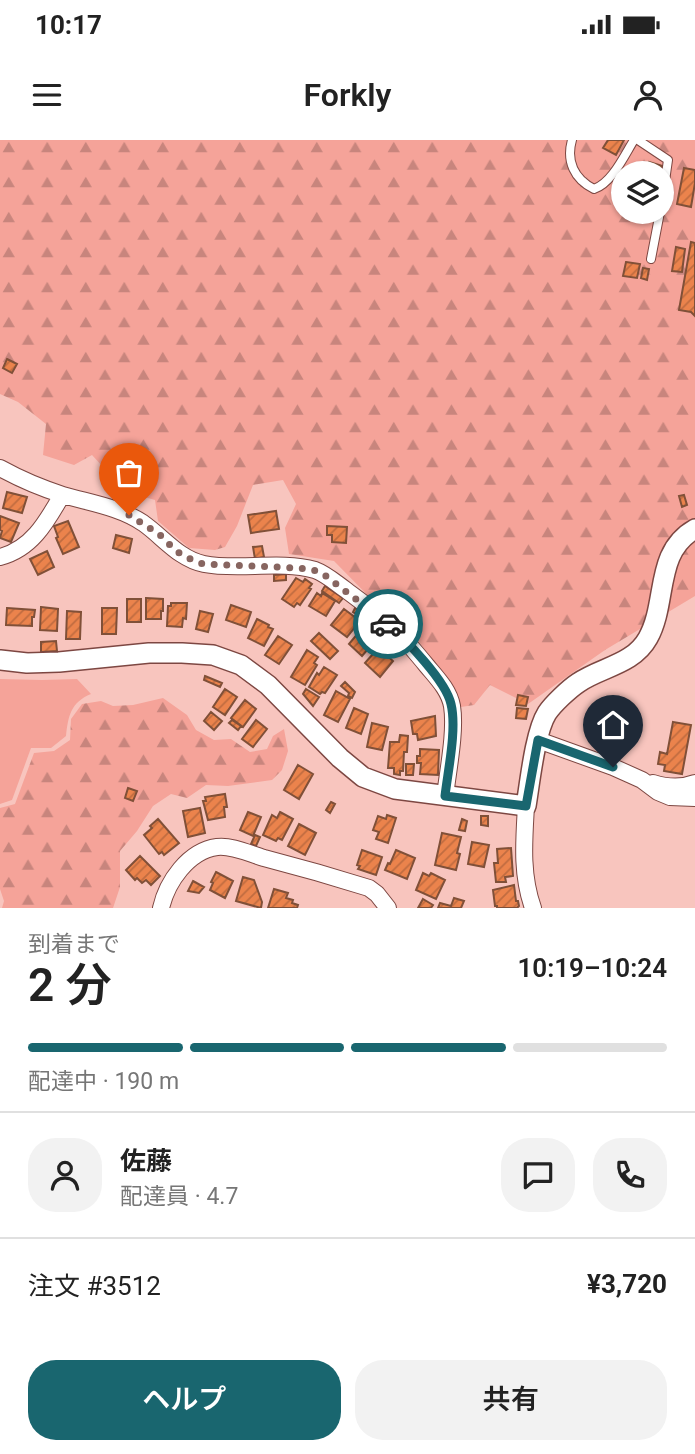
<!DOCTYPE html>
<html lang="ja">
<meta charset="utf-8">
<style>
:root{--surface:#fff;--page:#f2f2f2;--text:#222;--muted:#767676;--line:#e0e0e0;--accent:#19666f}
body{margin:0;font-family:Roboto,"Noto Sans JP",sans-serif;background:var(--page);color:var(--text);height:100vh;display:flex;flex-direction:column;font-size:26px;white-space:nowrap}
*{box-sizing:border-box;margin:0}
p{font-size:23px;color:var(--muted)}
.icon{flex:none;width:38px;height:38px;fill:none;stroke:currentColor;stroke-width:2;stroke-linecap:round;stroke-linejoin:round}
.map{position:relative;height:768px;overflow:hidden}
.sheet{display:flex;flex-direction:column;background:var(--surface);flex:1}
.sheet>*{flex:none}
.tools{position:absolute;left:611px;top:21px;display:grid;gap:14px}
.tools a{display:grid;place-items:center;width:63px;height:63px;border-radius:50%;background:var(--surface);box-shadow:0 2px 5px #0004;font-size:35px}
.pin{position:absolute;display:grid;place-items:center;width:60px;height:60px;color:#fff;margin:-72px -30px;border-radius:50% 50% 50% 0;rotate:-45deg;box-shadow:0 0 7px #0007}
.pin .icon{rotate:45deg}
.courier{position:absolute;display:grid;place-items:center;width:70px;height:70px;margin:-35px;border:5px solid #19666f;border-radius:50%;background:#fff;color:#222;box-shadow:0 2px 9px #0007}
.headline em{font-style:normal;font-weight:600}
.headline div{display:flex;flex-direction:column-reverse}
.headline{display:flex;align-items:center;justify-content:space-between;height:119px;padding:0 28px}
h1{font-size:46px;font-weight:600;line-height:52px}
.bar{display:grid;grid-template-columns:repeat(4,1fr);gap:10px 7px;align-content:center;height:84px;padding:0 28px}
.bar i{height:9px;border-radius:5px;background:var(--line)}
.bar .on{background:var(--accent)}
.bar p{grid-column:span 4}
.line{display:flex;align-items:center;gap:18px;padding:0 28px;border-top:2px solid var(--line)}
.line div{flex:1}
.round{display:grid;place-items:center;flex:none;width:74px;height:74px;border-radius:28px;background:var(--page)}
.action{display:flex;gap:14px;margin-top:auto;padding:14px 28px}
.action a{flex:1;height:80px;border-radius:28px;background:var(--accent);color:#fff;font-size:28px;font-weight:600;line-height:80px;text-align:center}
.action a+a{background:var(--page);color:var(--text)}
.status{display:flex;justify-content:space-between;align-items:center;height:49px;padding:0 35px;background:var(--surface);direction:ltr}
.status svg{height:19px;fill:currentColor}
header{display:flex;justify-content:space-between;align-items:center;height:91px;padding:0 28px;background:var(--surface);font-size:32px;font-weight:600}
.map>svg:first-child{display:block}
.green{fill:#f5a399}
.forest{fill:url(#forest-firs);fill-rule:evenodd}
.building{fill:url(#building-hatch);stroke:#805038;stroke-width:2}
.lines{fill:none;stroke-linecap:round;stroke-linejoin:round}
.service-casing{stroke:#7d4742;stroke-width:10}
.minor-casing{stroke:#7d4742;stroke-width:18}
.tertiary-casing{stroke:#7d4742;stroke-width:22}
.service{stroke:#fff;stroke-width:8}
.minor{stroke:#fff;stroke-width:16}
.tertiary{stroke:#fff;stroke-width:19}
.done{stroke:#876560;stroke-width:7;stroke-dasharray:0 12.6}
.route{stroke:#19666f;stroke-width:9}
</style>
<div class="status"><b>10:17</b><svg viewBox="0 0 49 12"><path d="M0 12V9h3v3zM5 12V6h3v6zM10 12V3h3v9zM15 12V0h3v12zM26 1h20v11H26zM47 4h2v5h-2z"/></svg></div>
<header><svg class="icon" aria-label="menu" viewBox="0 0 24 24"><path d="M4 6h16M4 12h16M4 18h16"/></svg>Forkly<svg class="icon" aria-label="person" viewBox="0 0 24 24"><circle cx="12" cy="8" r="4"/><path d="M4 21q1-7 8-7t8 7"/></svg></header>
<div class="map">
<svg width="695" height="768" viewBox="0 0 695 768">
<defs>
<pattern id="forest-firs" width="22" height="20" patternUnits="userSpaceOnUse" patternTransform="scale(1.75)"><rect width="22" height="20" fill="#f5a399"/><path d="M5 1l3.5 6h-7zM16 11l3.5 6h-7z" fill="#c8857d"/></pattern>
<pattern id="building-hatch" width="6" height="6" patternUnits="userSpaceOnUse" patternTransform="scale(1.75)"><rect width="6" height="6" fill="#eb834c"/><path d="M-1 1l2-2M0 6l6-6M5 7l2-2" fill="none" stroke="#c06c40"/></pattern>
</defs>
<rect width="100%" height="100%" fill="#f8c5be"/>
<path class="green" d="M0,539L42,540L77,539L91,554C71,562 68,576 66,596L51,608H31L12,660L0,664Z"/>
<path class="forest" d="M0,0H695V456L605,510L528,564L490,545L474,565L461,567L452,545L413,494L388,476L334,421L289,414L285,388L296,364L283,340L253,345L237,386L225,407L215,410L189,408L158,381L155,360L126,352L92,315L74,325L43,315L46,284L18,262L0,254ZM623,33H662V72H623Z
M163,558L187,575L196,590L214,600L231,599L250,612L267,609L273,596L284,589L288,611L282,630L272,640L228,646L206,645L187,658L171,654L153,666L137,691L120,711V747L113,768H2L4,761L0,749V668L15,664L34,613L54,611L70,600L71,579L82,564L101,561L113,566L133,565Z"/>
<path class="building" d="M608,0H624L616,15L603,8Z
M649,22L662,26L659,33H645Z
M684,28L695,30V43L691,67L677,64Z
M691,102L695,103V176L691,172L679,170Z
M676,107L685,109L682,132L672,131Z
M626,122L640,124L637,138L623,136Z
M643,128L649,129L647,140L641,138Z
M7,219L17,224L12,233L3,228Z
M7,352L27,357L22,373L3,368Z
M684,355L687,365L682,367L679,356Z
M276,371L279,389L251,393L248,375Z
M0,376L19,383L11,402L0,398L2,391L0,390Z
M68,381L79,407L63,414L56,398L58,397L54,386Z
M327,386L347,387L346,403L332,402V395H327Z
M116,395L132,399L129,413L113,408Z
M262,406L264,417L255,419L253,407Z
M47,411L54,427L38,435L30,419Z
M286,434V440L274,441V435Z
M296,438L303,442L305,439L312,444L309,448L311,449L300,465L297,463L294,467L282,459Z
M325,446L343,458L339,463L322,451Z
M317,453L321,456L322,453L335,461L326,476L309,466Z
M146,458L163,459V471H161V479H146Z
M127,459H141V482H127Z
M171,463H187L186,479L183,478L182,487L167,486L168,466H171Z
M231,465L251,472L246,487L226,480Z
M41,467L58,469L57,491L40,490Z
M7,468L35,470L34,477H32V486L6,485Z
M102,468H117L116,494H102Z
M355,468L366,474L363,478L353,472Z
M344,469L360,481L347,497L331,485Z
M67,471L81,472L80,499H66Z
M200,471L213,474L208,492L196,489Z
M370,477L378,484L374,488L366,481Z
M257,479L269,485L268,487L273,489L264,506L248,498Z
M364,486L379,496L362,516L349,504Z
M319,493L338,511L330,519L311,501Z
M278,496L292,505L279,524L265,515Z
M56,501L57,511L41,512V502Z
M380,506L385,510L383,512L393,521L380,537L365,523Z
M307,510L318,517L314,523L317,525L305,545L291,537Z
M324,527L337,535L325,553L322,552L320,554L309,547L317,533L319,535Z
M205,536L222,543L220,547L204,540Z
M345,542L355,552L352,558L348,556L349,553L341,546Z
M225,549L237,557L225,575L213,567Z
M306,549L319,557L313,566L303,554Z
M336,551L350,559L338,582L324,575Z
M518,555L528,557L526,566L516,565Z
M245,560L256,569L243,587L231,578Z
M354,568L368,574L361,594L346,588Z
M517,568L528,569L526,579L516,578Z
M211,572L222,581L214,590L204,581Z
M435,576L436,596L418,600L417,594H413L411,581Z
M232,580L241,586L238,590L229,583Z
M256,580L267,589L253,607L242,599Z
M673,582L691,585L682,634L664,631L665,625L658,624L660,612L667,614Z
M372,583L388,587L382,610L367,607Z
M400,595L408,596L407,612H404L403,631H400V635L394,634V628H388L390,602H399Z
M420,609L439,610L438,635L420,634L421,623H417V616H420Z
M406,624H414L413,635H406Z
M298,625L313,634L299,659L284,650Z
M128,648L137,651L133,661L125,658Z
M225,654L227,667H224L225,677L208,680L203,661H206L205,657Z
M331,662L335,664L330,673L326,670Z
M200,668L205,693L188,697L183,671Z
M248,672L261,677L253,696L240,690Z
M280,672L293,679L282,700L278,698L276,701L263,695L272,675L277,678Z
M387,675L396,678L388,703L376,699L379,692L373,690L378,676L386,679Z
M481,676H488V686L481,685Z
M158,679L179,703L164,715L162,712L159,714L144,695L152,688L150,686Z
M462,679L467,681L465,691L459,690Z
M299,684L316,693L305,715L288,706Z
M442,693L461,697L457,713L460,714L456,730L435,725Z
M255,695L260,697L256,706L251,704Z
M472,702L489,705L484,727L468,724Z
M511,708L513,736L505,737L506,742H496L494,723H498L497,709Z
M362,710L382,717L376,735L358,729L360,726L357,725Z
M396,710L415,718L407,739L385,730L388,723L390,724Z
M140,716L160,736L151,745L146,740L142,743L137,738L135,740L126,730Z
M216,732L233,741L225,758L210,750L213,743L211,742Z
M423,733L429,736L431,733L445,740L436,759L416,750Z
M243,737L254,740L262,762L261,768L236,761Z
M193,741L204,747L199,753L188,751Z
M514,745L516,761H518L519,766L517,768H497V766H495L493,750Z
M274,749L288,753L286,758L293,760L292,763L298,765L297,768H268Z
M454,758L464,761L461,768H438L440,763L451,766Z
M423,759L433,765L431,768H418Z"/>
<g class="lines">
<defs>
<path id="service" d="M572,0C566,21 574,39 594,49C612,43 624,16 634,0
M638,0L668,20L662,62
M651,119L660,72"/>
<path id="minor" d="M0,328C20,339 41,348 63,355C90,363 119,367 143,383C163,397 179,419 204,424C239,431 279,420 315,430C326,434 336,443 346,450C364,464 384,477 399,494C409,504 418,515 427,526C437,538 449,550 452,566C456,591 448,630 445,656
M0,417C32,409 47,381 62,355
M538,600L613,627L642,640L658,652L670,657L695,658
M653,643C666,647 682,648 695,643
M526,666C524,701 521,734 533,768
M161,768C167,742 188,711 217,707C232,705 250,714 264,718C299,727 334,737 369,748L377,754L388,768"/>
<path id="tertiary" d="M0,520L27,523L59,522L149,513H182L213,515L241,525L268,545L340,618L363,637L395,649L526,666C530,642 535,592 547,573C553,564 569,549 578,543C601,527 633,525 648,498C668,462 654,412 695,389"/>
</defs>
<use href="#service" class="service-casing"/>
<use href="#minor" class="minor-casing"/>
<use href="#tertiary" class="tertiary-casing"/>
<use href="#service" class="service"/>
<use href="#minor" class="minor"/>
<use href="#tertiary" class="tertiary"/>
</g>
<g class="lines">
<path class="done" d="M129,375L159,394L176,411L188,418L203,424L298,428L313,430L322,433L388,484"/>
<path class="route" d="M388,484C406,500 446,541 451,564C457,589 448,630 445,656L526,666L538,600L613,627"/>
</g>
</svg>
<div class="tools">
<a><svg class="icon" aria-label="layers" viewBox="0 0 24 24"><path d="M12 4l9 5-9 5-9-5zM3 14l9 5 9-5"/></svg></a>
</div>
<div class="pin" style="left:129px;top:375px;background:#ea580c"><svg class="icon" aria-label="bag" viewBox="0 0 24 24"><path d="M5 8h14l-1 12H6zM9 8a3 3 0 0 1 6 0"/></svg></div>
<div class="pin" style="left:613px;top:627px;background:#1f2937"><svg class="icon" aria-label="home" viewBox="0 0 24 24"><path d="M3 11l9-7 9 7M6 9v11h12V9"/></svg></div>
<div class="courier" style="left:388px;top:484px"><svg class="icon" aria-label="car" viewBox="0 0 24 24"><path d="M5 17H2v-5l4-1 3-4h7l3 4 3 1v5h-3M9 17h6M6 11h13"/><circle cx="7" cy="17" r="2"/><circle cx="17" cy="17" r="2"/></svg></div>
</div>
<section class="sheet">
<div class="headline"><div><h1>2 分</h1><p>到着まで</p></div><em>10:19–10:24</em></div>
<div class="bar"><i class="on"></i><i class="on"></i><i class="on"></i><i></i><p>配達中 · 190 m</p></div>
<div class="line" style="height:126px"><a class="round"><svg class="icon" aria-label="person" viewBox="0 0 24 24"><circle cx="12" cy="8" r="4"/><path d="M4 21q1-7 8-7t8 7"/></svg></a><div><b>佐藤</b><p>配達員 · 4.7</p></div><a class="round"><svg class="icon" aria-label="chat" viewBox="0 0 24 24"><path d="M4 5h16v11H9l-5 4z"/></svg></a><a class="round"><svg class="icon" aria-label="phone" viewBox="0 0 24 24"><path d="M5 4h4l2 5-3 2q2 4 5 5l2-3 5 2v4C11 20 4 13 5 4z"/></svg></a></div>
<div class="line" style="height:91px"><div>注文 #3512</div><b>¥3,720</b></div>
<div class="action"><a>ヘルプ</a><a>共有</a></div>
</section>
